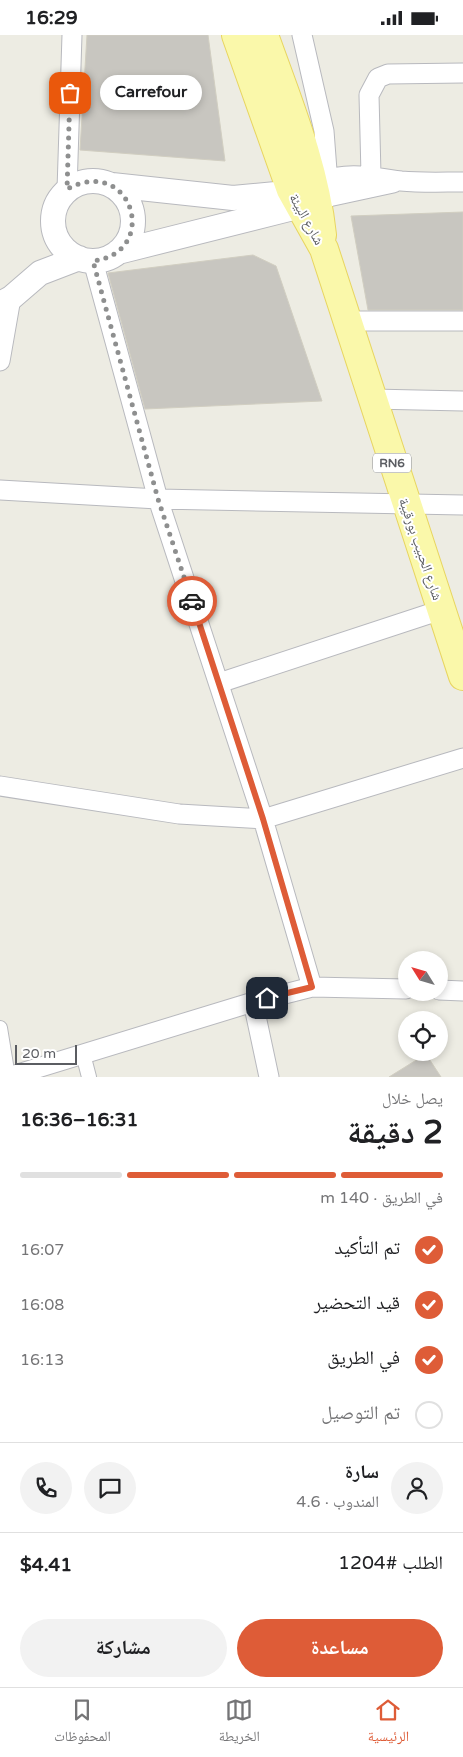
<!DOCTYPE html>
<html lang="ar">
<meta charset="utf-8">
<style>
:root{--surface:#fff;--page:#f2f2f2;--text:#202124;--muted:#757577;--line:#e0e0e0;--accent:#de5c37}
body{margin:0;font-family:"Varela Round","Noto Naskh Arabic",sans-serif;background:var(--page);color:var(--text);direction:rtl;height:100vh;display:flex;flex-direction:column;font-size:19px;white-space:nowrap}
*{box-sizing:border-box;margin:0}
p{font-size:16px;color:var(--muted)}
.icon{flex:none;width:28px;height:28px;fill:none;stroke:currentColor;stroke-width:2;stroke-linecap:round;stroke-linejoin:round}
.map{position:relative;height:1042px;overflow:hidden;direction:ltr}
.panel{display:flex;flex-direction:column;background:var(--surface);flex:1}
.panel>*{flex:none}
.needle{width:32px;rotate:307deg}
.fabs{position:absolute;left:398px;top:916px;display:grid;gap:10px}
.fabs a{display:grid;place-items:center;width:50px;height:50px;border-radius:50%;background:var(--surface);box-shadow:0 2px 8px #0003;font-size:25px}
.scale{position:absolute;left:15px;bottom:12px;width:62px;box-sizing:border-box;padding-left:5px;border:2px solid #5b5d62;border-top:0;font-size:14px;line-height:18px;white-space:nowrap;color:#5b5d62;-webkit-text-stroke:4px #fff;paint-order:stroke}
.pin{position:absolute;display:grid;place-items:center;width:42px;height:42px;color:#fff;margin:-21px;border-radius:10px;box-shadow:0 2px 8px #0006}
.courier{position:absolute;display:grid;place-items:center;width:50px;height:50px;margin:-25px;border:4px solid #de5c37;border-radius:50%;background:#fff;color:#222;box-shadow:0 1px 6px #0007}
.bubble{position:absolute;height:35px;border-radius:18px;background:var(--surface);box-shadow:0 2px 8px #0003;font-size:16px;font-weight:700;line-height:35px;text-align:center;direction:rtl}
.headline em{font-style:normal;font-weight:700}
.headline div{display:flex;flex-direction:column-reverse}
.headline{display:flex;align-items:center;justify-content:space-between;height:85px;padding:0 20px}
h1{font-size:32px;font-weight:700;line-height:38px}
.bar{display:grid;grid-template-columns:repeat(4,1fr);gap:8px 5px;align-content:center;height:60px;padding:0 20px}
.bar i{height:6px;border-radius:4px;background:var(--line)}
.bar .selected{background:var(--accent)}
.bar p{grid-column:span 4}
.line{display:flex;align-items:center;gap:12px;padding:0 20px;border-top:1px solid var(--line)}
.line div{flex:1}
.round{display:grid;place-items:center;flex:none;width:52px;height:52px;border-radius:26px;background:var(--page)}
ol{padding:0 20px;list-style:none}
li{display:flex;align-items:center;gap:15px;height:55px}
li p{margin-inline-start:auto}
li .icon{padding:5px;border-radius:50%;background:var(--accent);color:#fff;stroke-width:4}
li:last-child{color:var(--muted)}
li i{width:28px;height:28px;border:2px solid var(--line);border-radius:50%}
.cta{display:flex;gap:10px;margin-top:auto;padding:10px 20px}
.cta a{flex:1;height:58px;border-radius:30px;background:var(--accent);color:#fff;font-size:20px;font-weight:700;line-height:58px;text-align:center}
.cta a+a{background:var(--page);color:var(--text)}
.status{display:flex;justify-content:space-between;align-items:center;height:35px;padding:0 25px;background:var(--surface);direction:ltr}
.status svg{height:14px;fill:currentColor}
.menu{display:flex;justify-content:space-around;align-items:center;height:70px;border-top:1px solid var(--line);background:var(--surface);font-size:14px;color:var(--muted)}
.menu a{display:grid;justify-items:center;gap:2px}
.menu .selected{color:var(--accent)}
.map>svg:first-child{display:block}
.building{fill:#c8c6c0;stroke:#d1cec1}
.lines{fill:none;stroke-linecap:round;stroke-linejoin:round}
.pedestrian-casing{stroke:#b8b9be;stroke-width:16}
.minor-casing{stroke:#b8b9be;stroke-width:21}
.tertiary-casing{stroke:#b8b9be;stroke-width:26}
.primary-casing{stroke:#e8d560;stroke-width:30}
.pedestrian{stroke:#fff;stroke-width:14}
.minor{stroke:#fff;stroke-width:19}
.tertiary{stroke:#fff;stroke-width:24}
.primary{stroke:#faf8aa;stroke-width:28}
.done{stroke:#8e8f8f;stroke-width:5;stroke-dasharray:0 9}
.route{stroke:#de5c37;stroke-width:6}
.labels{text-anchor:middle;stroke-width:4;stroke-linejoin:round;paint-order:stroke}
.shield{fill:#fff;stroke:#8c8e91;stroke-width:1}
.shield-label{font-size:12px;font-weight:bold;fill:#5b5d62}
.street-label{font-size:14px;fill:#5b5d62;stroke:#fff}
</style>
<div class="status"><b>16:29</b><svg viewBox="0 0 49 12"><path d="M0 12V9h3v3zM5 12V6h3v6zM10 12V3h3v9zM15 12V0h3v12zM26 1h20v11H26zM47 4h2v5h-2z"/></svg></div>
<div class="map">
<svg width="463" height="1042" viewBox="0 0 463 1042">
<rect width="100%" height="100%" fill="#edece3"/>
<path class="building" d="M87,0H208L225,126L80,115Z
M463,177V275H368L351,181Z
M253,220L276,231L322,366L145,374L108,238Z
M426,1019L441,1042H389Z"/>
<g class="lines">
<defs>
<path id="pedestrian" d="M0,993L8,1042
M83,1019L89,1042"/>
<path id="minor" d="M302,0L324,96L329,162
M371,140L369,60L378,43L388,39L463,38
M314,147C351,137 365,141 401,146C421,148 443,147 463,147
M67,155L72,0
M319,164L393,148
M93,226L158,464L263,784L312,952
M348,286H463
M0,326L11,263
M372,364L463,366
M0,455L158,464L463,470
M219,648L441,575
M0,751L179,779L263,784L463,723
M439,955L463,956
M253,967L269,1042
M8,1042L253,967L312,952L406,954"/>
<path id="tertiary" d="M53 186a40 40 0 1 1 80 0a40 40 0 1 1-80 0Z
M112,150L233,163L276,159L309,149
M118,217L301,171L317,164
M0,269L11,263L40,238L79,223"/>
<path id="primary" d="M236,0L291,155L324,214L463,641
M264,0C287,65 315,131 322,200"/>
</defs>
<use href="#pedestrian" class="pedestrian-casing"/>
<use href="#minor" class="minor-casing"/>
<use href="#tertiary" class="tertiary-casing"/>
<use href="#primary" class="primary-casing"/>
<use href="#pedestrian" class="pedestrian"/>
<use href="#minor" class="minor"/>
<use href="#tertiary" class="tertiary"/>
<use href="#primary" class="primary"/>
</g>
<g class="lines">
<path class="done" d="M70,58L67,154C133,119 161,218 93,226L158,464L192,566"/>
<path class="route" d="M192,566L263,784L312,952L267,963"/>
</g>
<g class="labels">
<rect class="shield" x="373" y="418.5" width="38" height="19" rx="4"/>
<g class="shield-label">
<text x="392" y="432">RN6</text>
</g>
<g class="street-label">
<text transform="translate(307 184) rotate(61)" y="5">شارع البيئة</text>
<text transform="translate(421 514) rotate(71)" y="5">شارع الحبيب بورقيبة</text>
</g>
</g>
</svg>
<div class="fabs">
<a><svg class="needle" viewBox="-14 -14 28 28"><path d="M0-13l5 13h-10z" fill="#e53935"/><path d="M0 13l5-13h-10z" fill="#757577"/></svg></a>
<a><svg class="icon" aria-label="locate" viewBox="0 0 24 24"><circle cx="12" cy="12" r="6"/><path d="M12 2v4M12 18v4M2 12h4M18 12h4"/></svg></a>
</div>
<div class="scale">20 m</div>
<div class="pin" style="left:70px;top:58px;background:#ea580c"><svg class="icon" aria-label="bag" viewBox="0 0 24 24"><path d="M5 8h14l-1 12H6zM9 8a3 3 0 0 1 6 0"/></svg></div>
<div class="pin" style="left:267px;top:963px;background:#1f2937"><svg class="icon" aria-label="home" viewBox="0 0 24 24"><path d="M3 11l9-7 9 7M6 9v11h12V9"/></svg></div>
<div class="courier" style="left:192px;top:566px"><svg class="icon" aria-label="car" viewBox="0 0 24 24"><path d="M5 17H2v-5l4-1 3-4h7l3 4 3 1v5h-3M9 17h6M6 11h13"/><circle cx="7" cy="17" r="2"/><circle cx="17" cy="17" r="2"/></svg></div>
<div class="bubble" style="left:100px;top:40px;width:102px">Carrefour</div>
</div>
<section class="panel">
<div class="headline"><div><h1>2 دقيقة</h1><p>يصل خلال</p></div><em>16:31–16:36</em></div>
<div class="bar"><i class="selected"></i><i class="selected"></i><i class="selected"></i><i></i><p>في الطريق · 140 m</p></div>
<ol>
<li><svg class="icon" aria-label="check" viewBox="0 0 24 24"><path d="M5 12l5 5 9-10"/></svg>تم التأكيد<p>16:07</p></li>
<li><svg class="icon" aria-label="check" viewBox="0 0 24 24"><path d="M5 12l5 5 9-10"/></svg>قيد التحضير<p>16:08</p></li>
<li><svg class="icon" aria-label="check" viewBox="0 0 24 24"><path d="M5 12l5 5 9-10"/></svg>في الطريق<p>16:13</p></li>
<li><i></i>تم التوصيل</li>
</ol>
<div class="line" style="height:90px"><a class="round"><svg class="icon" aria-label="person" viewBox="0 0 24 24"><circle cx="12" cy="8" r="4"/><path d="M4 21q1-7 8-7t8 7"/></svg></a><div><b>سارة</b><p>المندوب · 4.6</p></div><a class="round"><svg class="icon" aria-label="chat" viewBox="0 0 24 24"><path d="M4 5h16v11H9l-5 4z"/></svg></a><a class="round"><svg class="icon" aria-label="phone" viewBox="0 0 24 24"><path d="M5 4h4l2 5-3 2q2 4 5 5l2-3 5 2v4C11 20 4 13 5 4z"/></svg></a></div>
<div class="line" style="height:65px"><div>الطلب #1204</div><b>$4.41</b></div>
<div class="cta"><a>مساعدة</a><a>مشاركة</a></div>
</section>
<nav class="menu">
<a class="selected"><svg class="icon" aria-label="home" viewBox="0 0 24 24"><path d="M3 11l9-7 9 7M6 9v11h12V9"/></svg>الرئيسية</a>
<a><svg class="icon" aria-label="map" viewBox="0 0 24 24"><path d="M3 6l6-2 6 2 6-2v14l-6 2-6-2-6 2zM9 4v14M15 6v14"/></svg>الخريطة</a>
<a><svg class="icon" aria-label="saved" viewBox="0 0 24 24"><path d="M7 4h10v16l-5-4-5 4z"/></svg>المحفوظات</a>
</nav>
